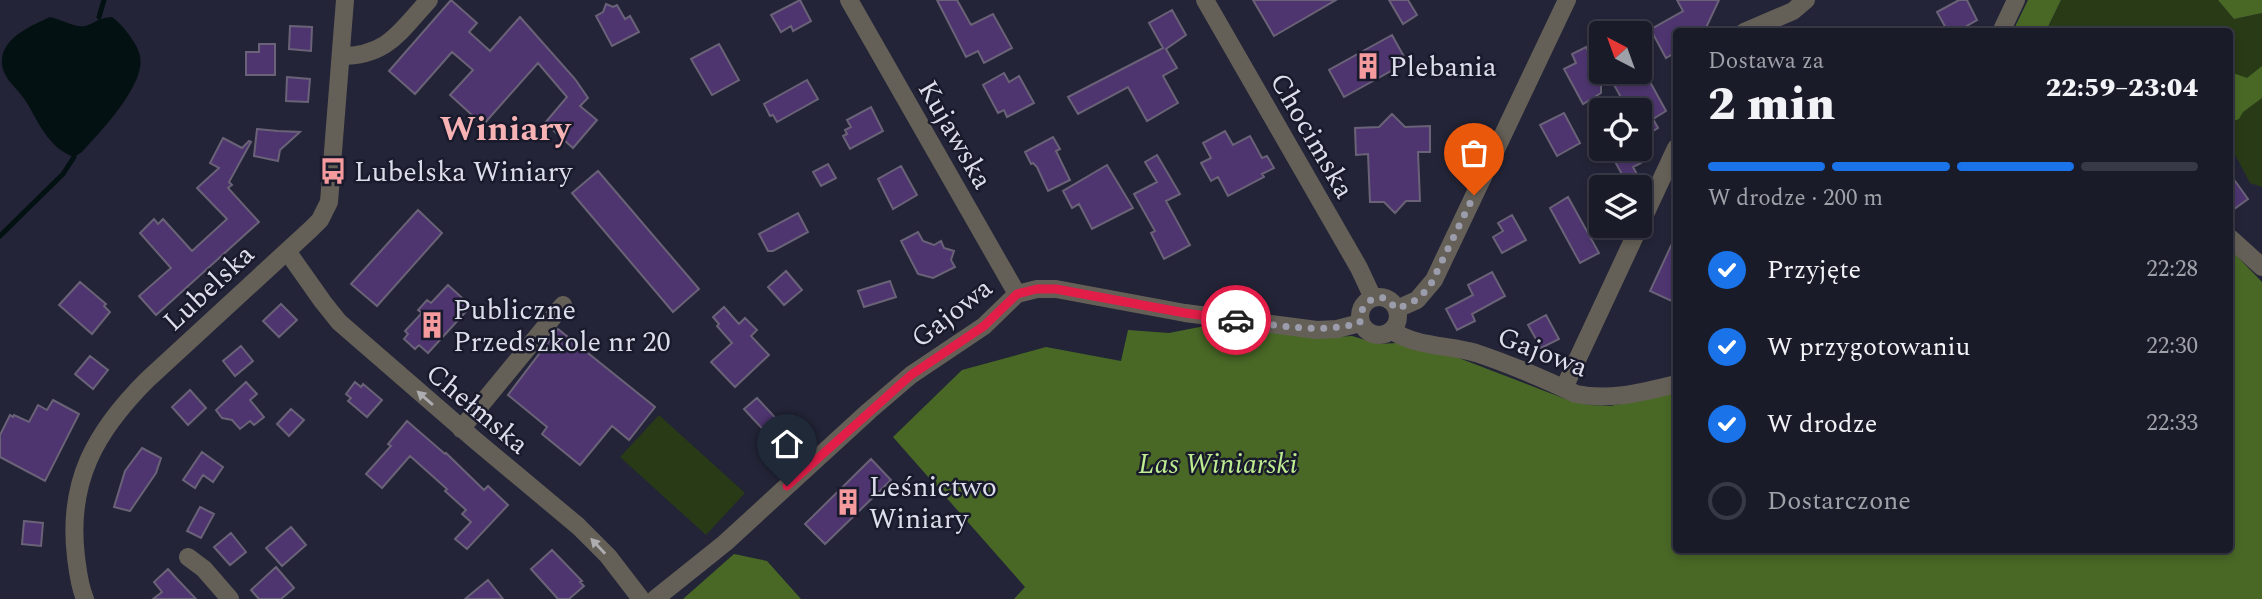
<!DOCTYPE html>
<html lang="pl">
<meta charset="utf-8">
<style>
:root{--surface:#1a1b29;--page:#272835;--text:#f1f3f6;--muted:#9fa1a8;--line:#383946;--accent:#1a73e8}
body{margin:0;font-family:Spectral,serif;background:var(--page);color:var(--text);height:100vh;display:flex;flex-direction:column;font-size:26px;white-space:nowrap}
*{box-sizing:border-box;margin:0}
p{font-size:23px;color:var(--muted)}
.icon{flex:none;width:38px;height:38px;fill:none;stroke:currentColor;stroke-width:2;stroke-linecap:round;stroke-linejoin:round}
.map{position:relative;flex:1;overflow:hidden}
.sheet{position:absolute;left:1673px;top:28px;width:560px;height:525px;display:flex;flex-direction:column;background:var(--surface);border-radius:7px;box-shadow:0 4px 10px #0003,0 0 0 2px var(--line)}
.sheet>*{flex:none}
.needle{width:46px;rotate:319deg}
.buttons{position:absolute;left:1589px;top:21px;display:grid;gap:14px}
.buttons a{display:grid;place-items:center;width:63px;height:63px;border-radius:7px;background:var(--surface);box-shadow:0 4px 10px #0003,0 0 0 2px var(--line);font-size:35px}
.pin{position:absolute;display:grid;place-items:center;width:60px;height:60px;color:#fff;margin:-72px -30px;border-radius:50% 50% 50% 0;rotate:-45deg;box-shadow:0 0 7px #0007}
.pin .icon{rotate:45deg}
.courier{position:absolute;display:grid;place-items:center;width:70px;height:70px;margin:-35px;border:5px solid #e11d48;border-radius:50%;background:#fff;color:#222;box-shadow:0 2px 9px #0007}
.summary em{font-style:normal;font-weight:800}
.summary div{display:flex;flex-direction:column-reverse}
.summary{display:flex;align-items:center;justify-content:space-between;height:119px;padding:0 35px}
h1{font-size:46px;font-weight:800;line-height:52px}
.bar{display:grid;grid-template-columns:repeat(4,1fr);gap:10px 7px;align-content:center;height:84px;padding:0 35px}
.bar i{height:9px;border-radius:5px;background:var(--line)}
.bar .current{background:var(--accent)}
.bar p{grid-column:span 4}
ol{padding:0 35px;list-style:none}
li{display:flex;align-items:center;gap:21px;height:77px}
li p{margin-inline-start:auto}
li .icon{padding:7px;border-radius:50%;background:var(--accent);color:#fff;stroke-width:4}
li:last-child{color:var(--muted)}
li i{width:38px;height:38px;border:4px solid var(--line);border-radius:50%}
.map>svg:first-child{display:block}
.green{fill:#293a17}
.forest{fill:#496826}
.water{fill:#041112}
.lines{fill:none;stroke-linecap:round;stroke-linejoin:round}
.stream{stroke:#041112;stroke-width:5}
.building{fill:#4e3570;stroke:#6a6277;stroke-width:2}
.minor{stroke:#656057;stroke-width:18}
.oneway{fill:#adacb0}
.done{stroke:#9c9dac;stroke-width:7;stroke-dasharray:0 12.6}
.route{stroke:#e11d48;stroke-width:9}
.labels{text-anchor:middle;stroke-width:5;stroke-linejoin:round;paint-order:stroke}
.poi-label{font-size:28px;fill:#dddeeb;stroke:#1a1a2d;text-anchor:start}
.street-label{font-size:28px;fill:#dddeeb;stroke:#1a1a2d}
.park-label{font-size:28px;font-style:italic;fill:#bded90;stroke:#1a1a2d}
.district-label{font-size:35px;font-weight:bold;fill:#f7b2b4;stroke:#1a1a2d}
</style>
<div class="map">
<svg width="2262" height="599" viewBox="0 0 2262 599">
<rect width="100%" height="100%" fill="#232437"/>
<path class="green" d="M2061,0H2218L2234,19L2262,13V187L2250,183L2230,145V32H2046Z
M659,415L745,493L706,535L620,457Z"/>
<path class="forest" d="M2028,0H2061L2046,31H2013Z
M2218,0H2262V13L2234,19Z
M2262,66V98L2243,112L2239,119L2233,121L2230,119V72L2247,78Z
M2230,249L2262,282V599H1014L1025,587L893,437L962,370L1046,347L1121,361L1128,330L1169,333L1210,325L1323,338L1352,336L1379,344L1397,343L1451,355L1568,400L1590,405L1610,406L1676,393V550H2230Z
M734,554L767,561L801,599H683Z"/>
<path class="water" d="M50,17C61,19 74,28 85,26C96,23 97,18 112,17C122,24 138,44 140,56C146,85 100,132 82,152L74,157C47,147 39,122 25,100C16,86 0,77 2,58C5,36 33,25 50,17Z"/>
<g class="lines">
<path class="stream" d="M99,17L104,0
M0,236L63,174L74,157"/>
</g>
<path class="building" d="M451,0L477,23L469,32L490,51L520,17L575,79L588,98L580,106L597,120L573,148L545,123L567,97L538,63L483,125L450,95L473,70L452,52L415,94L389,71Z
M800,0L811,21L793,31L791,26L781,32L771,15Z
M937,0H957L971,25L993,14L1012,48L984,63L978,51L966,57Z
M1253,0H1336L1274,36Z
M1389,0H1408L1417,15L1403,24Z
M1677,0H1719L1704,32H1676V52L1666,58L1652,32H1646L1683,11Z
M1959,0H1967L1977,20L1956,32H1948L1937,12Z
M606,4L613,7L617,5L625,19L630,16L639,32L612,46L596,16L603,12Z
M1172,10L1186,35L1166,49L1177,68L1163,76L1178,103L1147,121L1128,87L1078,114L1068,97L1163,48L1149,23Z
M290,26L312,27L311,51L289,49Z
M1392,35L1407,62L1344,97L1329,70Z
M259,44H275V75H246V52H259Z
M719,44L739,80L712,95L691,59Z
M1586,47L1593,61L1601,62V93L1583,104L1564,69L1576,63L1572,54Z
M1640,69H1643L1666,111L1653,119L1658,128L1640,139V110H1628L1613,83L1633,72H1640Z
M1004,73L1009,82L1019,76L1034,103L1007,117L1004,110L998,113L983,85Z
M287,77L310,79L308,102L286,101Z
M807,80L818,99L777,122L773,115L770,116L764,104Z
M871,107L883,131L850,149L843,136L847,134L845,130L851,127L847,120Z
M1564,113L1580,143L1557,156L1540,125Z
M1392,114L1405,127L1430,126V152H1418L1420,201H1406L1395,213L1384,202H1370L1368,154L1356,155L1355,128L1379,127Z
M257,129L278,131L300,132L280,150L278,161L254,156Z
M1225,131L1233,145L1250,136L1262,158L1267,156L1274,168L1262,174L1264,177L1228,196L1218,177L1211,181L1201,163L1211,158L1203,143Z
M1053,137L1060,149L1056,151L1070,180L1048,191L1037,167L1033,163L1031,164L1025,152Z
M223,138L242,148L249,141L251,142L229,182L232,185L228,188L259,222L156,315L139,296L171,268L140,233L154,219L158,224L163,219L192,251L227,219L197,188L219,168L210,163Z
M1608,149H1633L1641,163L1633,167L1645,189L1642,194L1640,195V187H1629Z
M1157,155L1180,194L1166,201L1190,245L1164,259L1151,233L1155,231L1134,194L1157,182L1145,162Z
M828,164L836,178L821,186L813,172Z
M1107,165L1133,208L1092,229L1079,204L1072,208L1063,191Z
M901,166L917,195L893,209L878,179Z
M598,171L699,289L673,312L572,193Z
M2230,174L2248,199L2230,212Z
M1568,197L1599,253L1580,263L1550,208Z
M418,210L442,233L377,306L351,284Z
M798,213L808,232L773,251H768L759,234Z
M1512,215L1526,240L1502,253L1493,237L1503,231L1498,223Z
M918,232L923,241L934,245L941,241L944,248L954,251L951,260L955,267L933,278L918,274L901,241Z
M1676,235V303L1650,291Z
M786,271L802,290L784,305L768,287Z
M1492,272L1505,296L1472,314L1475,321L1457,330L1446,309L1473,295L1468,285Z
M890,281L896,297L864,307L858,291Z
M80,282L106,304L104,306L110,312L92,334L59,305Z
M448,285L471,306L428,353L419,345L415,349L404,339L408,334L405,331L422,313L418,310L427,300L431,303Z
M281,304L297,320L279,337L263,321Z
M724,307L739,324L745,318L757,330L751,336L769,355L735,387L711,362L732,343L717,326L719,324L713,317Z
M1546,315L1559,339L1541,348L1528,325Z
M558,329L655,407L629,440L612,426L580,465L542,434L547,427L508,395Z
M241,346L253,361L235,376L223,361Z
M90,356L108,370L93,389L75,374Z
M246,382L257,394L250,400L264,417L254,425L250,421L240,429L232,420L222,418L216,410Z
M355,382L361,387L363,384L382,400L367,417L348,401L351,398L346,394Z
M190,390L206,408L188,425L172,407Z
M757,398L783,426L770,437L744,409Z
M53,400L79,414L45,481L0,457V435L10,415L13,417L14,415L29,422L38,405L47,410Z
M291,409L304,420L289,436L277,424Z
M407,421L445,454L446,453L484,490L488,486L508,505L467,549L455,539L471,522L462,514L466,510L445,491L447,489L410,456L382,488L366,474L391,446L388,444Z
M142,448L161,458L156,473L130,511L114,507L125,471Z
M202,452L223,467L213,482L203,475L195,488L183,480Z
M871,459L891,480L825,544L805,524Z
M200,507L214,514L201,538L187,531Z
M24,521L43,523L41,546L22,544Z
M291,527L306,545L282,566L266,548Z
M231,533L246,552L230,565L214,547Z
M552,550L582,581L580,582L584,586L569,599H558L531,569Z
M276,567L294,588L281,599H259L251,590Z
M168,569L177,579L196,599H153L162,592L154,582Z
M488,580L503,599H465Z"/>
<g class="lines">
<path class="minor" d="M849,0L1017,294
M1205,0L1359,268L1373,298
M1744,32L1793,11L1806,0
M2001,32L2016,0
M341,56C388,56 400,31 429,0
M2230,238L2262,267
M287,251L323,302L339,322L475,440L578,526L608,556L641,599
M1360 316a19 19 0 1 1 38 0a19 19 0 1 1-38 0Z
M1397,309L1417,300L1434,280L1567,0
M1393,331C1416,347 1449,345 1476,353C1509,364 1544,379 1576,394C1611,401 1643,392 1676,384
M1564,388L1676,148
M461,429L563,305
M188,557L204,569L230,599
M85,599C79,585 78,572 76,557C67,482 95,432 147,380L311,229L320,220L329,202L345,0
M655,599L725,543L869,411L911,375L984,326L1017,294L1037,289H1056L1185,313L1317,330L1337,329L1360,323"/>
</g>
<defs><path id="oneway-solid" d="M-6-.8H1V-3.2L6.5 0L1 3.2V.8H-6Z" transform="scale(1.75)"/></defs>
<g class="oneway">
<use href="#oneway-solid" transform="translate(425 398) rotate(-139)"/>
<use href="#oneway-solid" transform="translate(598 546) rotate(-133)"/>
</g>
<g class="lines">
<path class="done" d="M1236,320C1278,325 1319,334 1360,323C1360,307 1368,296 1385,298L1397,309L1416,300L1429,288L1474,195"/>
<path class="route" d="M787,486L911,375L984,326L1017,294L1037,289H1056L1185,313L1236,320"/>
</g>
<defs>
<symbol id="building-bare" viewBox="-9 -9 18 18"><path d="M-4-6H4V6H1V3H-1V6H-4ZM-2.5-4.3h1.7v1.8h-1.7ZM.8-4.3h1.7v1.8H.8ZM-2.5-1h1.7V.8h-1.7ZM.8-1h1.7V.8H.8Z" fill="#f59b9e" stroke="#1a1a2d" stroke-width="2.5" paint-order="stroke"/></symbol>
<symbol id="bus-bare" viewBox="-9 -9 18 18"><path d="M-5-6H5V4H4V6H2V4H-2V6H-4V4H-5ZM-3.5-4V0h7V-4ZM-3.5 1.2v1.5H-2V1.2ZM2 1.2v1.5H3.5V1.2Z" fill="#f59b9e" stroke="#1a1a2d" stroke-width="2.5" paint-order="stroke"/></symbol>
</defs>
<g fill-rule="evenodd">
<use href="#building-bare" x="1349" y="47" width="38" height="38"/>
<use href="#bus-bare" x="314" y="152" width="38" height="38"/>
<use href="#building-bare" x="413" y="306" width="38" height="38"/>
<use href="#building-bare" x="829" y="483" width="38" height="38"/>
</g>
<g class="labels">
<g class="poi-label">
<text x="1389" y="76">Plebania</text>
<text x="354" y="181">Lubelska Winiary</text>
<text x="453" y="319">Publiczne<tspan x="453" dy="32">Przedszkole nr 20</tspan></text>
<text x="869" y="496">Leśnictwo<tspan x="869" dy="32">Winiary</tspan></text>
</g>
<g class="street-label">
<text transform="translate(956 134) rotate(60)" y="10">Kujawska</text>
<text transform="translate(1313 135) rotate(60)" y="10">Chocimska</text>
<text transform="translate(208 287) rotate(-43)" y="10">Lubelska</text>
<text transform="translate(951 312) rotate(-38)" y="10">Gajowa</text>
<text transform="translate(1543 351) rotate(21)" y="10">Gajowa</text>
<text transform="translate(478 408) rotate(40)" y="10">Chełmska</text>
</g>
<g class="park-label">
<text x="1218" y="473">Las Winiarski</text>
</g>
<g class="district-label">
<text x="505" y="140">Winiary</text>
</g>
</g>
</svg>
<div class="buttons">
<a><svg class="needle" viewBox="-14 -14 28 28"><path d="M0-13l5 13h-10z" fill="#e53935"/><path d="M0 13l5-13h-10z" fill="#9fa1a8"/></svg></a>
<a><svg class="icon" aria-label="locate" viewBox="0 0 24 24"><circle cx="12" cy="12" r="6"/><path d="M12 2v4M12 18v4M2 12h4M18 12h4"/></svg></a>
<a><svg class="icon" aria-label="layers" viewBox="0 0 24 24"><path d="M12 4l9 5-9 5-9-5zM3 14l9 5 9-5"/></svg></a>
</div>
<div class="pin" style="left:1474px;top:195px;background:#ea580c"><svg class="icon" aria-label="bag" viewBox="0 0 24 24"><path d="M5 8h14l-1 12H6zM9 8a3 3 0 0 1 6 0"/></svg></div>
<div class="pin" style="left:787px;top:486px;background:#1f2937"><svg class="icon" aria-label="home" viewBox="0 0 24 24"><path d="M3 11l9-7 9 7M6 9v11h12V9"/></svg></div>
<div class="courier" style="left:1236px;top:320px"><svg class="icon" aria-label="car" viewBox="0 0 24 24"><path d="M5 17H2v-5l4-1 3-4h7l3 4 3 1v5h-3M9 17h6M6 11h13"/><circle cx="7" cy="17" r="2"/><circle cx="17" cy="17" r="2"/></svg></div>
<section class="sheet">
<div class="summary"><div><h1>2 min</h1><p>Dostawa za</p></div><em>22:59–23:04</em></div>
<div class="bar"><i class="current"></i><i class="current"></i><i class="current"></i><i></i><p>W drodze · 200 m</p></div>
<ol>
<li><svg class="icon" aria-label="check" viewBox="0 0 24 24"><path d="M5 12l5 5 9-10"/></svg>Przyjęte<p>22:28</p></li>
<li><svg class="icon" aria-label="check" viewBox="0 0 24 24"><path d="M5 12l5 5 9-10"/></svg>W przygotowaniu<p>22:30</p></li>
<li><svg class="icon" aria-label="check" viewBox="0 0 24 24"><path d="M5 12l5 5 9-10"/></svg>W drodze<p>22:33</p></li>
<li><i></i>Dostarczone</li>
</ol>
</section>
</div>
